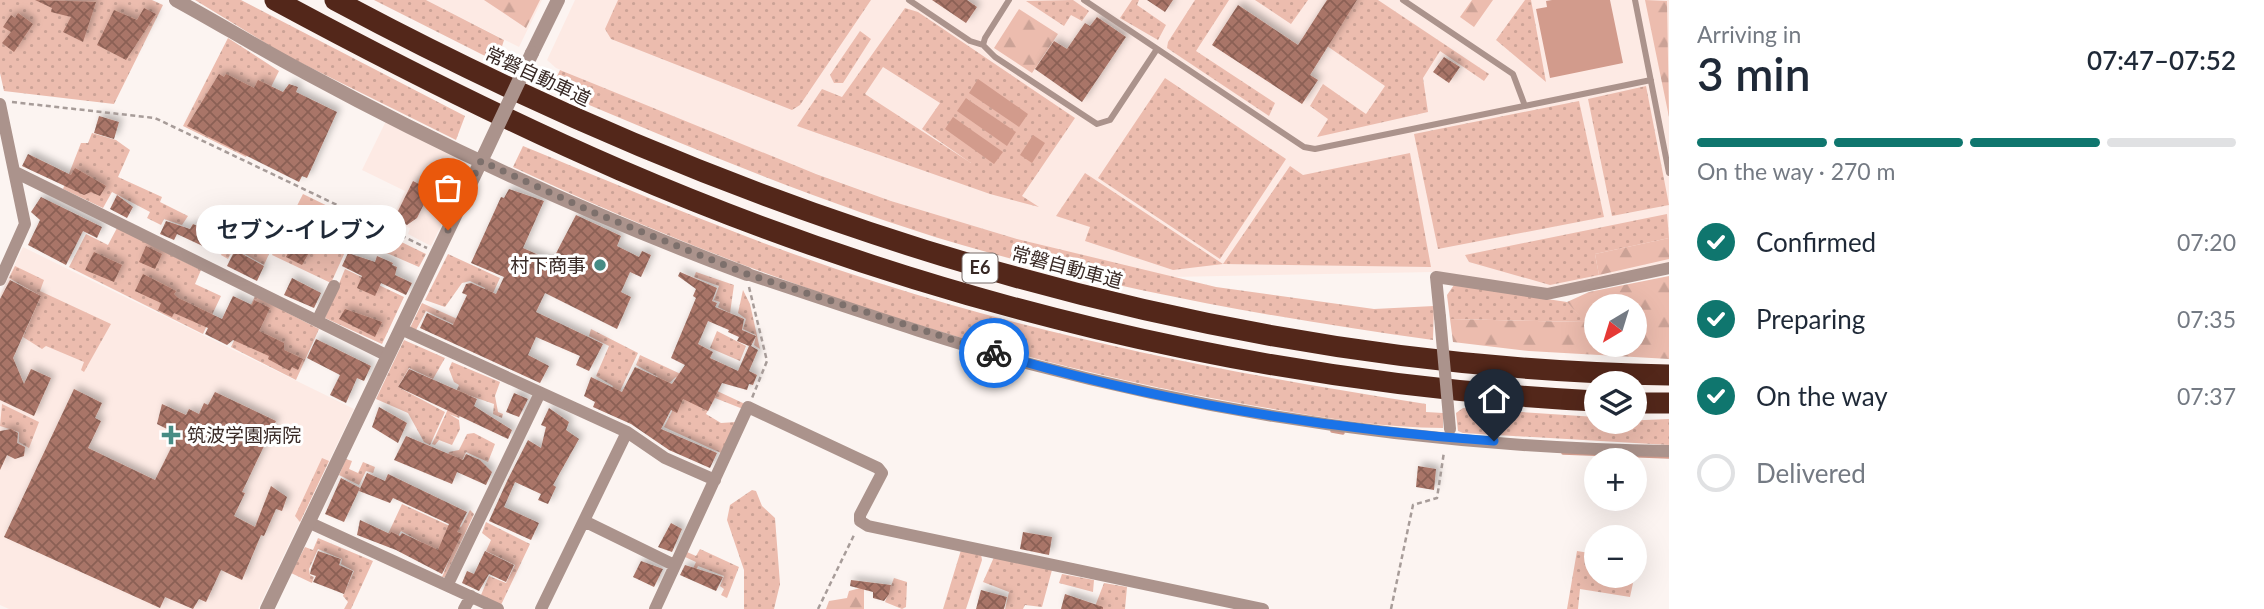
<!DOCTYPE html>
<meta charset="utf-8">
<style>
:root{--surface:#fff;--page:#f2f2f3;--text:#1f2937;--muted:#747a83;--line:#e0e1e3;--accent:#0f766e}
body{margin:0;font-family:Lato,"Noto Sans JP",sans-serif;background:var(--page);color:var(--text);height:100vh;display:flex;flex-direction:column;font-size:26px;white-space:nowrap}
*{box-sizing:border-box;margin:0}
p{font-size:23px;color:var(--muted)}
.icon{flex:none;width:38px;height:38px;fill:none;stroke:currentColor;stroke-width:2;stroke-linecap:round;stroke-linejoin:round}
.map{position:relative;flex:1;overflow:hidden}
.details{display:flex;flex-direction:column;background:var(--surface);width:595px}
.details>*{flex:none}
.needle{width:46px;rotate:218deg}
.controls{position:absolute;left:1584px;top:294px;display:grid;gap:14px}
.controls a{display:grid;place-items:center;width:63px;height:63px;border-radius:50%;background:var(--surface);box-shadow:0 7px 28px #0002;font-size:35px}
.pin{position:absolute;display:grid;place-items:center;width:60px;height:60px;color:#fff;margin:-72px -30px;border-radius:50% 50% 50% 0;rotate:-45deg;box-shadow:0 0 7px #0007}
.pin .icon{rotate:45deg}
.courier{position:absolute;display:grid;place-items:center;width:70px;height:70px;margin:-35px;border:5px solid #1a73e8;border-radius:50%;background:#fff;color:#222;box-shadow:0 2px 9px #0007}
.bubble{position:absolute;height:49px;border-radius:24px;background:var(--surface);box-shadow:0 7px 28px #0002;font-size:23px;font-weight:600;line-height:49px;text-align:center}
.summary em{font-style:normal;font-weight:600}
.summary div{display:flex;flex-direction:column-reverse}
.summary{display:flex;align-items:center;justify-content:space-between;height:119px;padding:0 28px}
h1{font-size:46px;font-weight:600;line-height:52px}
.bar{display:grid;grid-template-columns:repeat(4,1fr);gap:10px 7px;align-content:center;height:84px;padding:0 28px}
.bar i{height:9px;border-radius:5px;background:var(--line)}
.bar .current{background:var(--accent)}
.bar p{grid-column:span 4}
ol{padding:0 28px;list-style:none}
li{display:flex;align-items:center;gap:21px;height:77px}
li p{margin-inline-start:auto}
li .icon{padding:7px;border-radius:50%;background:var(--accent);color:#fff;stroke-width:4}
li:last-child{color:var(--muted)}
li i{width:38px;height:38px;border:4px solid var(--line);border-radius:50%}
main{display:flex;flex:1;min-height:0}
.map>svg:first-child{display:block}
.built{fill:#fdeae4}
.green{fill:url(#green-dots);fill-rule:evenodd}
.forest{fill:url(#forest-firs);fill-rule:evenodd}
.water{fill:#d29b8c}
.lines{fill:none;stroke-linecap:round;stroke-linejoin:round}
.stream{stroke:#d29b8c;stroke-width:3.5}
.building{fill:url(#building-cross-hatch);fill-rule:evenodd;filter:url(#shadow)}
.path{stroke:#a79c99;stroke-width:2.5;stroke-dasharray:5 3.5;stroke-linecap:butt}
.service{stroke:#ab938c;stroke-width:6}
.minor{stroke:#ab938c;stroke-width:12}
.tertiary{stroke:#ab938c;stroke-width:14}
.motorway{stroke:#53271a;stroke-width:21}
.minor-bridge{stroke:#ab938c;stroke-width:12}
.tertiary-bridge{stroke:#ab938c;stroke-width:14}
.done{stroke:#7d706c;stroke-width:7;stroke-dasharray:0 12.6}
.route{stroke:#1a73e8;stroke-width:9}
.poi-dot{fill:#468c85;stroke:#fff;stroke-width:2.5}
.labels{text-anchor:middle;stroke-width:6;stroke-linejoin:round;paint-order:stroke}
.shield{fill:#fff;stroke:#746966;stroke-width:2}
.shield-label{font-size:18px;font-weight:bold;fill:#382925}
.street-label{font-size:19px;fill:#382925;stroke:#fff}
.poi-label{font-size:19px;fill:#382925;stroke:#fff;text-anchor:end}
</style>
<main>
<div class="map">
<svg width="1669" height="609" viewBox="0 0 1669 609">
<defs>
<pattern id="green-dots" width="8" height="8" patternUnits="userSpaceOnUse" patternTransform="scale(1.75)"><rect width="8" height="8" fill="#ecbcae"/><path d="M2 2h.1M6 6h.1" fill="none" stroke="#cba296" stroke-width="1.8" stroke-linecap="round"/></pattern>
<pattern id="forest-firs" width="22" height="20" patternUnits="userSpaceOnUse" patternTransform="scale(1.75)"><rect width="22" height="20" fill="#ecbcae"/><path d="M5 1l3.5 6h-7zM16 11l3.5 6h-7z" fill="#cba296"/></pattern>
<pattern id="building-cross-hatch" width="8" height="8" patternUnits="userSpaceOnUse" patternTransform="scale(1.75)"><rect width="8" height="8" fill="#a97567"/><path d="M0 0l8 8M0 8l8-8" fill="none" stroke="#8b6055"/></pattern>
<filter id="shadow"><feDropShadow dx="4" dy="-4" stdDeviation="3.5" flood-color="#0004"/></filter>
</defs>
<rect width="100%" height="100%" fill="#fcf4f1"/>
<path class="built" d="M426,0H542L519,47Z
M575,0H1669V263L1549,291L1434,272L1170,277L1017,239L891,201L748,149L556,68L547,60Z
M386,121L461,159L467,172L431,246L408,234L410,228L392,220L405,191L362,170Z
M23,247L354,409L258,609H9L0,605V295Z"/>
<path class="green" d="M0,0H152L163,5L114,104L4,91L0,73Z
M195,0H241L465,116L456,140L285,55Z
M374,0H426L504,40L497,62Z
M618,0H871L800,105L792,110L611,39L605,29Z
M1073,0L1089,11L1082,21L1071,15L1064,26L1026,1Z
M1132,0H1139L1137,5L1166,25L1158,40L1120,18Z
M1195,0H1229L1196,51L1275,103L1269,116L1167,48L1168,42Z
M1255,0H1308L1291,24Z
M1357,0H1378L1489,74L1484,81L1440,51L1423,78L1428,112L1317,137L1328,119L1310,106L1323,84L1366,114L1385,86L1327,46Z
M1525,0H1531L1546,82L1496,40Z
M905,8L918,12L1075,118L1022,196L1039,207L990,194L797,126L822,89L842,97ZM883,67L940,103L922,129L971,163L865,94ZM966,98L1015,132L1007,145Z
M860,31L871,39L843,83H834L830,75Z
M228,38L279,71L256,117L263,120L246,157L183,126Z
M560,70L816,174L891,201L1017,239L1216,287L1374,309L1434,306L1433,340C1274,318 1116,290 962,245C821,203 686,146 551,89Z
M1165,78L1286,159L1220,259L1098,178Z
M1646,86L1669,205L1612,216L1588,99Z
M1579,101L1604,217L1438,249L1414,134Z
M92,133L116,140L130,150L118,177L162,197L160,202L188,216L182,225L164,219L161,225L147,218L150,212L112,192L103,208L63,189L81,143H88Z
M523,146C640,194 758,245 879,283C1058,340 1240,375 1426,404V412L1443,413V428C1373,428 1302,414 1233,402C986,358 740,274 513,167Z
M1410,153L1431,267L1223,264L1173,270L1085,241L1090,227L1056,216L1085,173L1223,264L1290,166L1303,175Z
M303,194L426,254L419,267L389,254L360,246L355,252L346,250L331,283L272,255Z
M1667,214L1669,238L1595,254L1599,275L1550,285L1469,262L1465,255Z
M117,228L201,270L195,284L221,296L203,334L69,267L86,234L108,245Z
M230,236L269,254L264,265L234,248L228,259L221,255Z
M448,254L500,278L487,306L478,303L485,288L470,281L462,283L445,307L425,300Z
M15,266L44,280L40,291L111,324L84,372L81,370L84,362L46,346L42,349L23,337L41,296L9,278Z
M345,269L404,297L382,344L325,318Z
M696,272L734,285L730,313L718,307L720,302L714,300L719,286L694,277Z
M1454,285L1567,302L1586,322L1450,319L1447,295Z
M743,290L750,304L760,349L754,345L756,335L743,329L746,319L738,313Z
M255,296L319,329L296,380L231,347Z
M422,303L475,327L472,333L426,311L416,330L410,328Z
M591,329L638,353L612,408L609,397L613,386L596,376L609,346L589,336Z
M717,331L746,346L740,361L710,348Z
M404,340L445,358L433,379L409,368L398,387L445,412L430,445L424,442L408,413L376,399Z
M640,355L745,404L743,409L715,398L706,414L721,423L736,422L721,453L664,427L682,392L683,381L676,377L667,385H655L658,377L636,365Z
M452,362L500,382L495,396L498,412L503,414L502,418L493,414L494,404L468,395L459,418L449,414L459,420L460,429L452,445L439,440L435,445L432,444L459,385L454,382L449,369Z
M2,404L39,422L29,448L19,442V432L0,426Z
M1463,408L1596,417V422L1669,419V445L1463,433L1458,431L1456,413Z
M474,433L495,444L488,462L466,452L456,473L443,467L449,452L459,450L467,434Z
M322,458L329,461L300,522L295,516Z
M346,459L352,461L349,469L358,473L363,462L375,467L373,473L366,471L359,485L339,475Z
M752,490L756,491L762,506L775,518L780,584L774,609H744V570L727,520L730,505Z
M402,504L454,528L456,525L461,527L470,510L474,514L445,577H442L450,558L401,531L397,538L388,534Z
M486,522L530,544L501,605L481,595L489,576L506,583L515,565L486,551L491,540L482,533Z
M318,538L373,561L351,609H344L348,602L343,596L354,571L341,564L342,559L318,549L309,569L310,575L314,577L312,583L291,573L305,547L313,550Z
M700,549L739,567L727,598L721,595L724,589L720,586L724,576L698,566L692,579H688L696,562L685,557L687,552L696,556Z
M961,550L981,554L982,560L966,609H943Z
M1577,551L1596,554V576H1634L1635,559L1638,560L1630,597L1580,589L1578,609H1567Z
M994,557L1052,570L1042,607L1025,605L1023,609H1005L1009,592L983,582Z
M1062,574L1094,580L1093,592L1059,583Z
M894,578L907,582L906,607L902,609L885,602Z
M1104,583L1127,587L1125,609H1094Z"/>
<path class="forest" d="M484,0H540L526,28Z
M1472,0H1493L1474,27L1460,17Z
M1645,0L1667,1L1669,117Z
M1019,9L1058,34L1032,73L994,48Z
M1669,238V259L1599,275L1595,254Z
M1669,276V359L1529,351L1453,342L1450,319L1585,322L1567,302L1589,292ZM1596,306H1634V345H1596Z
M864,587V609H826L829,601L847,598L849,591Z"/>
<path class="water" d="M1552,0H1610L1623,63L1550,78L1536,9L1547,7L1546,1Z
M978,79L1028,114L1019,127L969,93Z
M966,98L1016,132L1007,146L957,111Z
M953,117L1003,152L994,164L945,129Z
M1033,135L1045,143L1032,163L1020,155Z"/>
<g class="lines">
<path class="stream" d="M1332,431L1343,433
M1563,453L1669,457"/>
</g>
<path class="building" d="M35,0L96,2L83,42L63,32L71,17L51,12L52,8Z
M932,0H967L977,7L966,23Z
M1147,0H1173L1165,12Z
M1327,0H1357L1310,75L1318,80L1302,104L1212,45L1238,5L1298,45Z
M144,8L156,14L126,60L97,45L114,10L137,20Z
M18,13L33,24L14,52L2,43L11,32L3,27L11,15L15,18Z
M1097,17L1126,37L1082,102L1035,69L1054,41L1067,49L1085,23L1090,26Z
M1444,57L1460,67L1449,83L1433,72Z
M219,74L224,77L226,74L254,88L258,80L283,92L289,84L298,87L296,92L337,112L307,178L302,176L299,182L187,126Z
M99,116L119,122L114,139L94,133Z
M28,154L71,175L75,168L106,186L100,196L91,192L84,195L22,166Z
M413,181L431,190L417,218L407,225L397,220L396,215Z
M509,189L544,201L523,248L552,261L576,215L621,236L617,246L639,257L642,251L651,255L641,277L630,272L621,292L631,297L617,329L545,293L536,312L603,344L589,371L576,365L580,356L536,337L528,355L549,366L540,383L420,328L427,313L453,325L467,295L462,293L466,284L471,283L496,294L504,277L471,263L501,197L504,198Z
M117,195L133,207L127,218L110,209Z
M41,197L102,227L97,238L83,231L66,265L28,245L40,220L31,212Z
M166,221L190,229L193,224L216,234L209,249L177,234L174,240L160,234Z
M295,240L310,251L302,265L286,257Z
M146,246L162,254L155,269L139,262Z
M235,250L264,266L257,281L227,266Z
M94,252L122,265L114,282L85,270Z
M348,253L375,262L377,256L393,263L392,265L397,267L395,275L412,283L406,295L381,283L375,296L357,288L362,276L342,266Z
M680,272L717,288L712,301L717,303L715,307L744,319L742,330L756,336L751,346L758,350L749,371L757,375L753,385L749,384L747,390L722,383L708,411L683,399L677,413L671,410L661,429L717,453L710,468L669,450L631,424L593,407L595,402L584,396L591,377L622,392L635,367L672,384L685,365L671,358L696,298L693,296L696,289L678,276ZM708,321L729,330L728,332L739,337L737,341L749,346L738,371L710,358L713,352L698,344Z
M143,274L176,291L174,294L178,298L222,319L233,296L252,305L254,300L270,308L259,331L284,343V350L303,359L298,370L292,367L290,371L268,359L269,356L233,340L227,345L205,334L208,328L174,313L172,317L158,310L161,303L135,291Z
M292,278L321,293L314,308L284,295Z
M10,280L41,296L13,358L24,384L31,369L51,378L34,416L0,400V299Z
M345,309L382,322L375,337L339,319Z
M316,339L371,366L364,381L357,378L346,403L330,395L340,375L307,358Z
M409,369L477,399L474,406L512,430L508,439L398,387Z
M74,389L102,403L95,418L101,421L88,448L155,480L172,446L168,444L173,432L157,424L162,404L186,415L189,409L199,414L204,403L208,405L215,392L276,421L242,492L245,493L234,516L255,527L271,486L287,497L282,511L276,509L264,536L261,535L242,580L221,570L206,602L199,599L193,609L165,597L160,608L4,537Z
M514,393L528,399L519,417L506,412Z
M379,407L407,423L398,443L372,427Z
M549,408L569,422L566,430L579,439L553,485L556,487L548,504L538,500L541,494L515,482L504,507L539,523L531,540L489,521L508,479L514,481L508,479L528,440L541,448L546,427L541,425Z
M11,429L18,433L17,443L25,447L24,456L15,459L7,455L0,470V431Z
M406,436L463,460L466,454L480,460L492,472L486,485L457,472L452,484L394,460Z
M1418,466L1436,469L1434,490L1416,487Z
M367,473L385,481L388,474L467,512L457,532L462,534L442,574L396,550L357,535L360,520L390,534L391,532L400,536L402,533L438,550L449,524L393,498L390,503L359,491Z
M341,478L360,488L344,522L325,514Z
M671,523L682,529L672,552L658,547Z
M1023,532L1052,537L1049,555L1020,549Z
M318,551L341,559L339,565L353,571L344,594L313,582L316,576L310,574L311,569Z
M485,551L514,565L506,582L489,574L479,591L462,583L467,571L474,574Z
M641,561L663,569L654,587L633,577Z
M685,565L723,577L716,591L680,575Z
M851,580L891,585L889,594L884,601L873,598V592L850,586Z
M981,590L1007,597L1004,609H976Z
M1065,594L1103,607V609H1061Z"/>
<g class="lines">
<path class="path" d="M12,102L155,118L427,248
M749,287L767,361L752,398
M818,609L855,533
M1391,609L1413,505L1437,498L1444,452"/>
<path class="service" d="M909,0L970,41L983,45L995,57L1097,124L1110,120L1157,49
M1084,0L1304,147L1315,149L1651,80
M1403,0L1513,74L1525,106
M1635,0L1669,173
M983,45L985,38L1009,0"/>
<path class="minor" d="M0,104L25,224L0,280
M15,172L388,356
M747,274C841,305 935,338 1030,364C1238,419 1454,448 1669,451
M1440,317L1436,277L1547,294L1669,268
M317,321L334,286
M401,329L627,432L665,458L715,480
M584,521L674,565
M308,522L498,609
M448,584L540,393
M464,609L471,596
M541,609L627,432
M655,609L748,407L878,468L882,473L860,515V521L868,526L1263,609"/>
<path class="tertiary" d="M176,0C220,24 262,50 306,73C448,150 597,218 747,274
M532,53L558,0
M267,609L485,153"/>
<path class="motorway" d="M275,0C388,61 502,119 620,170C928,303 1261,384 1596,401
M335,0C745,220 1201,367 1669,375
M1634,403H1669"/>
<path class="minor-bridge" d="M1440,317L1450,429"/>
<path class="tertiary-bridge" d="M486,151L532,53"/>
</g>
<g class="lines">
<path class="done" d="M448,230L481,161L595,213L747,274L994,353"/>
<path class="route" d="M994,353C1156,402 1325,429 1494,441"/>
</g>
<g class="poi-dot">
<circle cx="600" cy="265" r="7"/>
<path d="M167.5 424.5h7v7h7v7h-7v7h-7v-7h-7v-7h7z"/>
</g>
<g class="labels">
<rect class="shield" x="962.5" y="253.5" width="35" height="29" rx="5"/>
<g class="shield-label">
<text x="980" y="274">E6</text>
</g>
<g class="street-label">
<text transform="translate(538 76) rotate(25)" y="7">常磐自動車道</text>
<text transform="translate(1067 267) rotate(15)" y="7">常磐自動車道</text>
</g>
<g class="poi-label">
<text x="586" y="272">村下商事</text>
<text x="187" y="442" text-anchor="start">筑波学園病院</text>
</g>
</g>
</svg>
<div class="controls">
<a><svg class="needle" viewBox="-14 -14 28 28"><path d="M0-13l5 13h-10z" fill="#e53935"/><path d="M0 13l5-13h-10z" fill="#747a83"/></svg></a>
<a><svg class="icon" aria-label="layers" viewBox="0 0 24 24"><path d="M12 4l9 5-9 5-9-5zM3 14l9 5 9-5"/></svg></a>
<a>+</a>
<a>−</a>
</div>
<div class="pin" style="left:448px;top:230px;background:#ea580c"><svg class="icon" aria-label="bag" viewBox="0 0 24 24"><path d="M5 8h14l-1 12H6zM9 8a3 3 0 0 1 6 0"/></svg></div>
<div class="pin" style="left:1494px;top:441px;background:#1f2937"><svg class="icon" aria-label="home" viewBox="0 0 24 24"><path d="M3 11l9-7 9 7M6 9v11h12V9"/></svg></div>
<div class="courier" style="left:994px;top:353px"><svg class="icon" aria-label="bike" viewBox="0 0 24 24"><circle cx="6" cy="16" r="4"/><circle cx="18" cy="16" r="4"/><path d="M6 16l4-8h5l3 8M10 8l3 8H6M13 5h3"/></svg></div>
<div class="bubble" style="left:196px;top:205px;width:210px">セブン-イレブン</div>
</div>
<section class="details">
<div class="summary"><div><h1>3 min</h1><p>Arriving in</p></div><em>07:47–07:52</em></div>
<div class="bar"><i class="current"></i><i class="current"></i><i class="current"></i><i></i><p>On the way · 270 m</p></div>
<ol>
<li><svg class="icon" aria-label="check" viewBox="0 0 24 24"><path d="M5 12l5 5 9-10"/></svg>Confirmed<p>07:20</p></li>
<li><svg class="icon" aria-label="check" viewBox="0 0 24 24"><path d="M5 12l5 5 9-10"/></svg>Preparing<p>07:35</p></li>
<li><svg class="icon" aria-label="check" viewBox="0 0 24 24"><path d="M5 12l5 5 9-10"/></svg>On the way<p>07:37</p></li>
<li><i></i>Delivered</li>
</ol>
</section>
</main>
